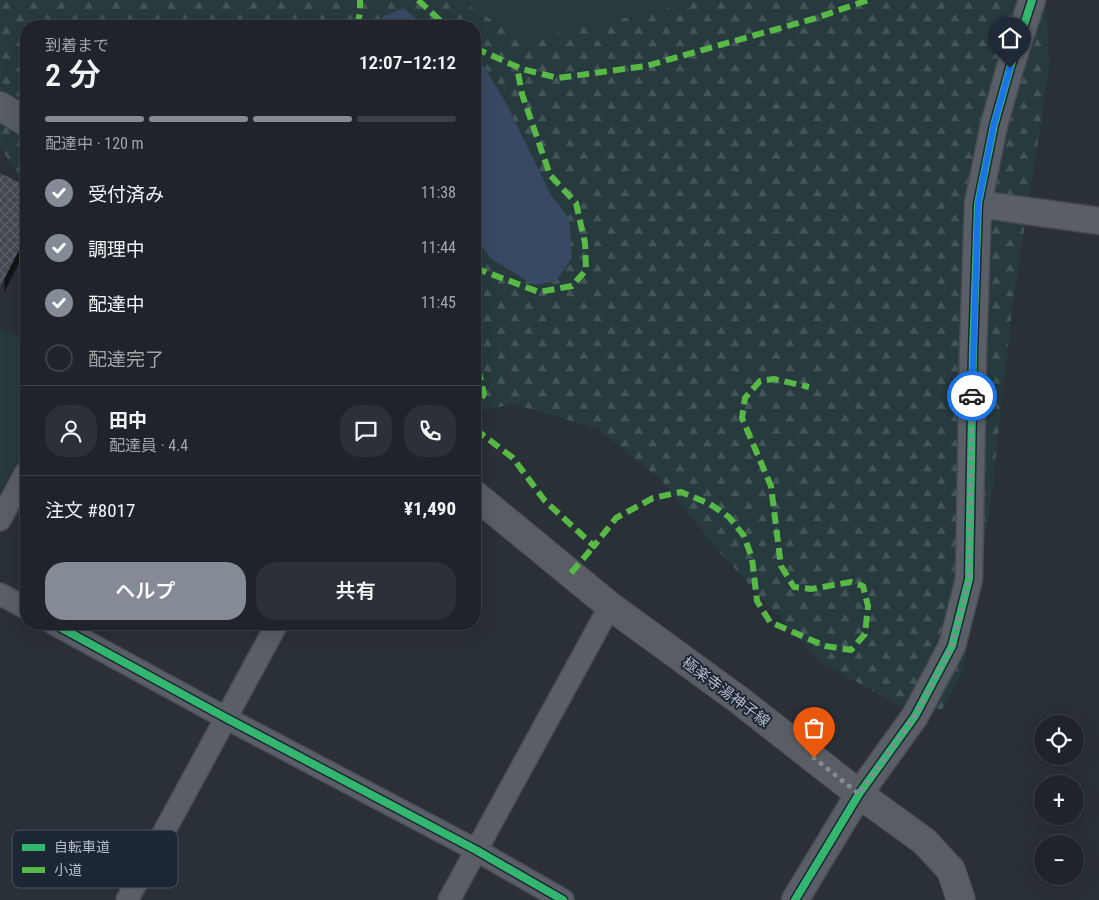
<!DOCTYPE html>
<html lang="ja">
<meta charset="utf-8">
<style>
:root{--surface:#20242a;--page:#2d3036;--text:#f1f3f6;--muted:#a2a4a8;--line:#3d4147;--accent:#848b96}
body{margin:0;font-family:"Roboto Condensed","Noto Sans JP",sans-serif;background:var(--page);color:var(--text);height:100vh;display:flex;flex-direction:column;font-size:19px;white-space:nowrap}
*{box-sizing:border-box;margin:0}
p{font-size:16px;color:var(--muted)}
.icon{flex:none;width:28px;height:28px;fill:none;stroke:currentColor;stroke-width:2;stroke-linecap:round;stroke-linejoin:round}
.map{position:relative;flex:1;overflow:hidden}
.side{position:absolute;left:20px;top:20px;width:461px;height:610px;display:flex;flex-direction:column;background:var(--surface);border-radius:20px;box-shadow:0 5px 20px #0002,0 0 0 1px var(--line)}
.side>*{flex:none}
.controls{position:absolute;left:1034px;top:715px;display:grid;gap:10px}
.controls a{display:grid;place-items:center;width:50px;height:50px;border-radius:50%;background:var(--surface);box-shadow:0 5px 20px #0002,0 0 0 1px var(--line);font-size:25px}
.pin{position:absolute;display:grid;place-items:center;width:42px;height:42px;color:#fff;margin:-51px -21px;border-radius:50% 50% 50% 0;rotate:-45deg;box-shadow:0 0 5px #0007}
.pin .icon{rotate:45deg}
.courier{position:absolute;display:grid;place-items:center;width:50px;height:50px;margin:-25px;border:4px solid #1a73e8;border-radius:50%;background:#fff;color:#222;box-shadow:0 1px 6px #0007}
.summary em{font-style:normal;font-weight:600}
.summary div{display:flex;flex-direction:column-reverse}
.summary{display:flex;align-items:center;justify-content:space-between;height:85px;padding:0 25px}
h1{font-size:32px;font-weight:600;line-height:38px}
.bar{display:grid;grid-template-columns:repeat(4,1fr);gap:8px 5px;align-content:center;height:60px;padding:0 25px}
.bar i{height:6px;border-radius:4px;background:var(--line)}
.bar .selected{background:var(--accent)}
.bar p{grid-column:span 4}
.line{display:flex;align-items:center;gap:12px;padding:0 25px;border-top:1px solid var(--line)}
.line div{flex:1}
.round{display:grid;place-items:center;flex:none;width:52px;height:52px;border-radius:20px;background:var(--page)}
ol{padding:0 25px;list-style:none}
li{display:flex;align-items:center;gap:15px;height:55px}
li p{margin-inline-start:auto}
li .icon{padding:5px;border-radius:50%;background:var(--accent);color:#fff;stroke-width:4}
li:last-child{color:var(--muted)}
li i{width:28px;height:28px;border:2px solid var(--line);border-radius:50%}
.primary-button{display:flex;gap:10px;margin-top:auto;padding:10px 25px}
.primary-button a{flex:1;height:58px;border-radius:20px;background:var(--accent);color:#fff;font-size:20px;font-weight:600;line-height:58px;text-align:center}
.primary-button a+a{background:var(--page);color:var(--text)}
.map>svg:first-child{display:block}
.forest{fill:url(#forest-firs)}
.park{fill:#273a3e}
.water{fill:#384963}
.building{fill:url(#building-cross-hatch);filter:url(#shadow)}
.lines{fill:none;stroke-linecap:round;stroke-linejoin:round}
.minor-casing{stroke:#484c53;stroke-width:24}
.tertiary-casing{stroke:#484c53;stroke-width:29}
.secondary-casing{stroke:#484c53;stroke-width:30}
.minor{stroke:#5a5e66;stroke-width:21}
.tertiary{stroke:#5a5e66;stroke-width:26}
.secondary{stroke:#595d64;stroke-width:28}
.quiet{stroke:#58b947;stroke-width:6;stroke-dasharray:12 6;stroke-linecap:butt}
.cycleway-casing{stroke:#1d2633;stroke-width:11}
.cycleway{stroke:#33b770;stroke-width:8}
.done{stroke:#848b96;stroke-width:5;stroke-dasharray:0 9}
.route{stroke:#1a73e8;stroke-width:6}
.labels{text-anchor:middle;stroke-width:4;stroke-linejoin:round;paint-order:stroke}
.street-label{font-size:15px;fill:#b4bcc9;stroke:#1d2633}
.key{fill:#1d2633;stroke:#4a5360;stroke-width:1}
.key-label{font-size:14px;fill:#b4bcc9}
</style>
<div class="map">
<svg width="1099" height="900" viewBox="0 0 1099 900">
<defs>
<pattern id="forest-firs" width="22" height="20" patternUnits="userSpaceOnUse" patternTransform="scale(1.25)"><rect width="22" height="20" fill="#273a3e"/><path d="M5 1l3.5 6h-7zM16 11l3.5 6h-7z" fill="#445559"/></pattern>
<pattern id="building-cross-hatch" width="8" height="8" patternUnits="userSpaceOnUse" patternTransform="scale(1.25)"><rect width="8" height="8" fill="#444950"/><path d="M0 0l8 8M0 8l8-8" fill="none" stroke="#5d6168"/></pattern>
<filter id="shadow"><feDropShadow dx="4.5" dy="4.5" stdDeviation="0" flood-color="#0009"/></filter>
</defs>
<rect width="100%" height="100%" fill="#2a3038"/>
<path class="forest" d="M0,0H1046L1049,70L1013,301L990,508L963,672L942,709L907,710L819,661L718,550L660,479L596,428L513,404L475,412V26H26V189L0,146Z"/>
<path class="park" d="M461,0H704L524,41Z
M0,328L26,342V444L0,492Z"/>
<path class="water" d="M403,8L426,26H378L382,17Z
M475,59L483,65L506,103L551,195L569,219L572,258L556,281L534,285L490,258L475,235Z"/>
<path class="building" d="M0,173L26,186V236L0,287Z"/>
<g class="lines">
<defs>
<path id="minor" d="M0,520L26,472
M0,594L26,608
M54,624L226,718L476,850L563,900
M127,900L277,624
M449,900L610,606"/>
<path id="tertiary" d="M978,204L1099,221
M795,900L859,794L915,716L952,646L969,579L973,352L978,204L994,125L1010,68L1032,0"/>
<path id="secondary" d="M0,106L26,122
M475,495L610,606L739,700L859,794L924,841L951,870L961,900"/>
</defs>
<use href="#minor" class="minor-casing"/>
<use href="#tertiary" class="tertiary-casing"/>
<use href="#secondary" class="secondary-casing"/>
<use href="#minor" class="minor"/>
<use href="#tertiary" class="tertiary"/>
<use href="#secondary" class="secondary"/>
<path class="quiet" d="M418,0L446,26
M237,26C244,21 259,23 267,26
M357,26L360,13V0
M475,48L522,69L558,78L646,66L816,18L868,0
M475,268L539,292L572,286L586,270L585,243L576,203L550,175L522,94L517,67
M475,372L479,373L484,394L475,408
M475,429L513,458L545,501L594,546L616,518L653,498L681,492L710,504L729,517L744,536L752,558L757,601L770,622L825,646L851,650L865,634L868,606L863,586L851,582L811,589L794,587L781,566L771,486L742,418L745,398L760,381L774,379L809,387
M571,573L594,546"/>
<defs>
<path id="cycleway" d="M54,624L226,718L476,850L563,900
M795,900L859,794L915,716L952,646L969,579L973,352L978,204L994,125L1010,68L1032,0"/>
</defs>
<use href="#cycleway" class="cycleway-casing"/>
<use href="#cycleway" class="cycleway"/>
</g>
<g class="lines">
<path class="done" d="M814,758L859,794L915,716L952,646L969,579L972,396"/>
<path class="route" d="M972,396L978,204L994,124L1010,68"/>
</g>
<g class="labels">
<g class="street-label">
<text transform="translate(726 692) rotate(37)" y="5">極楽寺湯神子線</text>
</g>
</g>
<rect x="12" y="830" width="166" height="58" rx="8" class="key"/>
<rect x="22" y="844" width="23" height="7" fill="#33b770"/>
<rect x="22" y="867" width="23" height="6" fill="#58b947"/>
<g class="key-label">
<text x="54" y="852">自転車道</text>
<text x="54" y="875">小道</text>
</g>
</svg>
<div class="controls">
<a><svg class="icon" aria-label="locate" viewBox="0 0 24 24"><circle cx="12" cy="12" r="6"/><path d="M12 2v4M12 18v4M2 12h4M18 12h4"/></svg></a>
<a>+</a>
<a>−</a>
</div>
<div class="pin" style="left:814px;top:758px;background:#ea580c"><svg class="icon" aria-label="bag" viewBox="0 0 24 24"><path d="M5 8h14l-1 12H6zM9 8a3 3 0 0 1 6 0"/></svg></div>
<div class="pin" style="left:1010px;top:68px;background:#1f2937"><svg class="icon" aria-label="home" viewBox="0 0 24 24"><path d="M3 11l9-7 9 7M6 9v11h12V9"/></svg></div>
<div class="courier" style="left:972px;top:396px"><svg class="icon" aria-label="car" viewBox="0 0 24 24"><path d="M5 17H2v-5l4-1 3-4h7l3 4 3 1v5h-3M9 17h6M6 11h13"/><circle cx="7" cy="17" r="2"/><circle cx="17" cy="17" r="2"/></svg></div>
<section class="side">
<div class="summary"><div><h1>2 分</h1><p>到着まで</p></div><em>12:07–12:12</em></div>
<div class="bar"><i class="selected"></i><i class="selected"></i><i class="selected"></i><i></i><p>配達中 · 120 m</p></div>
<ol>
<li><svg class="icon" aria-label="check" viewBox="0 0 24 24"><path d="M5 12l5 5 9-10"/></svg>受付済み<p>11:38</p></li>
<li><svg class="icon" aria-label="check" viewBox="0 0 24 24"><path d="M5 12l5 5 9-10"/></svg>調理中<p>11:44</p></li>
<li><svg class="icon" aria-label="check" viewBox="0 0 24 24"><path d="M5 12l5 5 9-10"/></svg>配達中<p>11:45</p></li>
<li><i></i>配達完了</li>
</ol>
<div class="line" style="height:90px"><a class="round"><svg class="icon" aria-label="person" viewBox="0 0 24 24"><circle cx="12" cy="8" r="4"/><path d="M4 21q1-7 8-7t8 7"/></svg></a><div><b>田中</b><p>配達員 · 4.4</p></div><a class="round"><svg class="icon" aria-label="chat" viewBox="0 0 24 24"><path d="M4 5h16v11H9l-5 4z"/></svg></a><a class="round"><svg class="icon" aria-label="phone" viewBox="0 0 24 24"><path d="M5 4h4l2 5-3 2q2 4 5 5l2-3 5 2v4C11 20 4 13 5 4z"/></svg></a></div>
<div class="line" style="height:65px"><div>注文 #8017</div><b>¥1,490</b></div>
<div class="primary-button"><a>ヘルプ</a><a>共有</a></div>
</section>
</div>
